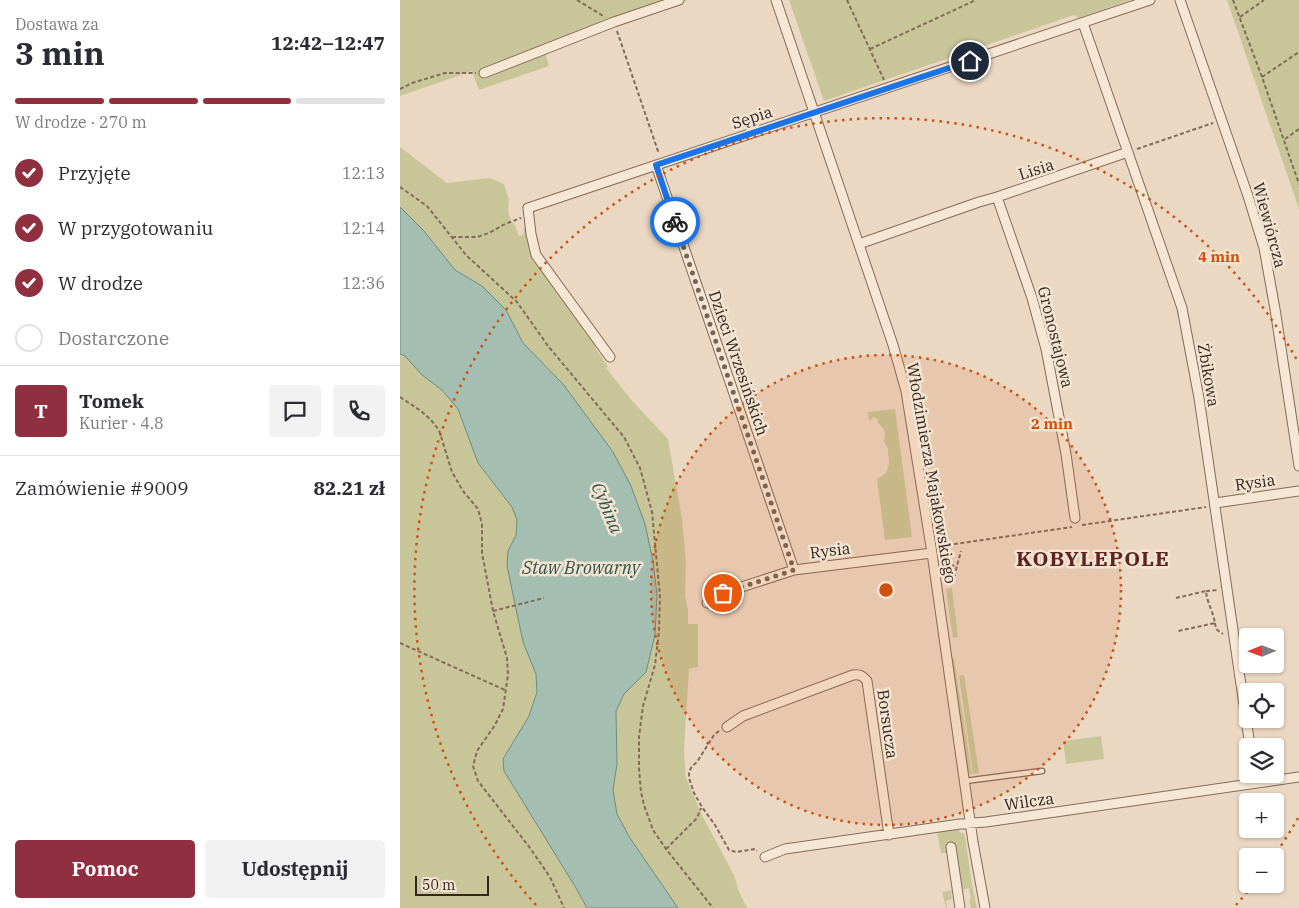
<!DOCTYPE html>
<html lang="pl">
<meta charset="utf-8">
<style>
:root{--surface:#fff;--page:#f2f2f3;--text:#2b2b33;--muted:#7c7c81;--line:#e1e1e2;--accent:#8f2f3f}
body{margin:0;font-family:"IBM Plex Serif",serif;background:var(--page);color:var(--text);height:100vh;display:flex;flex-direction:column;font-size:19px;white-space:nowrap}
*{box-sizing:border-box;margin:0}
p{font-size:16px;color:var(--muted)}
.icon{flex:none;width:28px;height:28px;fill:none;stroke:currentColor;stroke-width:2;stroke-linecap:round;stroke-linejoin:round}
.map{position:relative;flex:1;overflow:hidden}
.side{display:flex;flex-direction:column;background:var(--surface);width:400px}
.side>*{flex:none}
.needle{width:32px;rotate:269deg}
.fabs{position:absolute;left:839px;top:628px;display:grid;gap:10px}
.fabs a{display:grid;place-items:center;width:45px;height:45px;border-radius:5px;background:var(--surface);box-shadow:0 1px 4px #0004;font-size:25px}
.scale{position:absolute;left:15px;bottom:12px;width:74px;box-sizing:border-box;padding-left:5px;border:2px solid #35251e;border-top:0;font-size:14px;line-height:18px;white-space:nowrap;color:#35251e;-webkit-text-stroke:4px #f3e4d2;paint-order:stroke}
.pin{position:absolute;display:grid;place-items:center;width:42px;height:42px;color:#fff;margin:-21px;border:2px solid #fff;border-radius:50%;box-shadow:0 1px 5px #0007}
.courier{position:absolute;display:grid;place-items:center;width:50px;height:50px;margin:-25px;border:4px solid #1a73e8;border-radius:50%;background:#fff;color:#222;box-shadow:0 1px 6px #0007}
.summary em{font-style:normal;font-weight:700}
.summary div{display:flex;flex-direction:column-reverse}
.summary{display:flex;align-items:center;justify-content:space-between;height:85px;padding:0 15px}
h1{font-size:32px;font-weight:700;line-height:38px}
.bar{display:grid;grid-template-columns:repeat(4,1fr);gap:8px 5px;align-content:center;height:60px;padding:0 15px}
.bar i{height:6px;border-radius:4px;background:var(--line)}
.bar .selected{background:var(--accent)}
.bar p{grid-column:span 4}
.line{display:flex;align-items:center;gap:12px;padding:0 15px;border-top:1px solid var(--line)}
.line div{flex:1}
.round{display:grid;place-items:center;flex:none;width:52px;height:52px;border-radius:5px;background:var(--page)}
ol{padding:0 15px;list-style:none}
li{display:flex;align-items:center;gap:15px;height:55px}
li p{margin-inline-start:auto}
li .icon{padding:5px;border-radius:50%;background:var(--accent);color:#fff;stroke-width:4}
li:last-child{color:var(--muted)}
li i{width:28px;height:28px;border:2px solid var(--line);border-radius:50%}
.button{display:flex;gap:10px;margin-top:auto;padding:10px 15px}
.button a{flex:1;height:58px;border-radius:5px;background:var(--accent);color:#fff;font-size:20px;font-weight:700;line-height:58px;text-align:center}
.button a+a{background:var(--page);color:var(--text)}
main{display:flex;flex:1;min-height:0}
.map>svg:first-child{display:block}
.green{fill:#c8c698}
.water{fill:#a5beb2;stroke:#6c8b7f}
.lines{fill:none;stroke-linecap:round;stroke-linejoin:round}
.service-casing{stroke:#846a5b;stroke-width:7}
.minor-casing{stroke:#846a5b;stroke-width:11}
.path{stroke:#846a5b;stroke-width:2;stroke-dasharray:4 2.5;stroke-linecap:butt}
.service{stroke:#f6e7d5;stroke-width:4.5}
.minor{stroke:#f6e7d5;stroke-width:9}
.done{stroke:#756458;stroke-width:5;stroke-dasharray:0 9}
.route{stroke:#1a73e8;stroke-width:6}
.ring{fill:none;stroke:#cd510f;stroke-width:2.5;stroke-dasharray:2.5 5}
.labels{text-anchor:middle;stroke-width:5;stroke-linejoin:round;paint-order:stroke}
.street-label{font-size:16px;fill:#35251e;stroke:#f3e4d2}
.water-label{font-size:18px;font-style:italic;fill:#2e544b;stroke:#f3e4d2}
.district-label{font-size:21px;font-weight:bold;letter-spacing:1px;fill:#5f2320;stroke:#f3e4d2}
.centre{fill:#cd510f;stroke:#f3e4d2;stroke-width:2.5}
.ring-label{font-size:15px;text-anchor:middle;font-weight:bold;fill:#cd510f;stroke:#f3e4d2;stroke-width:5;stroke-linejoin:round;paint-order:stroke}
</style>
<main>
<section class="side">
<div class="summary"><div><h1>3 min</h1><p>Dostawa za</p></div><em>12:42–12:47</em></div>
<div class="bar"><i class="selected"></i><i class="selected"></i><i class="selected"></i><i></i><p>W drodze · 270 m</p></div>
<ol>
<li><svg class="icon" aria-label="check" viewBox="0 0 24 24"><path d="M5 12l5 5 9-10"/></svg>Przyjęte<p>12:13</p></li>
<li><svg class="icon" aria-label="check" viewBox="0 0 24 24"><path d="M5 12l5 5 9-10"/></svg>W przygotowaniu<p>12:14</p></li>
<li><svg class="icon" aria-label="check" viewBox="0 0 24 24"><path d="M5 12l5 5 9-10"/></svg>W drodze<p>12:36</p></li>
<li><i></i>Dostarczone</li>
</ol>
<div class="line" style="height:90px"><b class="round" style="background:var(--accent);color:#fff">T</b><div><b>Tomek</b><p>Kurier · 4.8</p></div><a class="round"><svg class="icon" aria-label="chat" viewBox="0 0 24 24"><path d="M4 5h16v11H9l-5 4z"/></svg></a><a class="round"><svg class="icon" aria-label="phone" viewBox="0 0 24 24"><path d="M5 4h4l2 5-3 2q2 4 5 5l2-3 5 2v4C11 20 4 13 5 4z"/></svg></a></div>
<div class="line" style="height:65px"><div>Zamówienie #9009</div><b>82.21 zł</b></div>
<div class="button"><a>Pomoc</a><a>Udostępnij</a></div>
</section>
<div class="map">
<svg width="899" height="908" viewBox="0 0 899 908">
<rect width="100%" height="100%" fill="#ebd8c3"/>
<path class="green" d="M0,0H288L217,24L145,53L149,66L79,90L72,71L0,96Z
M389,0H730L679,18L674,15L424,101Z
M827,0H899V209Z
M0,147L47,183L90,178L104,184L109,200L108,211L111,221L115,225L119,236L123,235L124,231L123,228L126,229V237L131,252L191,336L196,349L208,367L206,368L233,402L268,439L282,519L286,562L285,596L288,610V624H298V667L289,669L284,751L286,778L303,817L334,875L338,889L345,904L348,908H278L230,838L217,814L213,790L217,764L216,711L224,694L246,672L255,635L257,595L253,561L213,452L163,384L123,343L106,310L82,286L55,270L24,231L0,207Z
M0,354L5,356L22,375L42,390L58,409L78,463L112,507L117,520L116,535L108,551L123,642L136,674L137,692L129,716L103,759L187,908H0Z
M495,409L512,537L485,540L477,479L482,476L486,473L489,464L488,449L484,442L485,433L483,428L478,423V419L473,417L471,420H469L468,412Z
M552,588L558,637L553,638L546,589Z
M551,658H554L572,775L568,772Z
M564,675L579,773L573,774L559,676Z
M701,736L704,759L666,764L663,741Z
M559,829V832L563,833L565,836L572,885L577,908H571L569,900L571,899L569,888L551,893L552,899L546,901L547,908H546L542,892L553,890L547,853H541L537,832Z"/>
<path class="water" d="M0,207L24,231L55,270L82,286L106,310L123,343L163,384L213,452L231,486L245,524L253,561L257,595L255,635L246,672L224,694L216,711L217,764L213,790L217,814L230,838L278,908H187L176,888L104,771L103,759L129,716L137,692L136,674L123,642L107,566L108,551L116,535L117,520L112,507L78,463L58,409L42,390L22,375L5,356L0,354Z"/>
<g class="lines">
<defs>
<path id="service" d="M565,781L642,771"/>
<path id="minor" d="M376,0L493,345L506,391L532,553L573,842L585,908
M780,0L848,196L864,248L875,309L899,466
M683,23L782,308L799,398L850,746
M84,73L214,22L279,0
M256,165L394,570
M597,197L632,298L646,349L666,454L675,518
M459,244L579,202L597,197L728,152
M210,357L136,255L131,234L128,208L750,0
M815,503L899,491
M307,603L323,593L394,570L532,553
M327,727L343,716L453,675C460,674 463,676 467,681L489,835
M551,847L560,908
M365,857L385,849L560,824L586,822L899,777"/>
</defs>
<use href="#service" class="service-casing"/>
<use href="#minor" class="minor-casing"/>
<path class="path" d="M177,0L205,17
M447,0L484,80
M833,0L862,77L899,184
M840,17L864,0
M217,31L259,154
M470,49L576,0
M862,77L899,52
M0,89L12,83L45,73H76
M885,139L899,129
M737,149L813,123
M0,187L27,206L66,255L117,302L148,346L224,437L240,468L252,512L260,596L259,631L255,665L243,706L239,737V769L241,792L244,805L253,830L266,849L313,908
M52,237H77L89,233L105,224L121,218
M0,397L21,411L31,420L39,430L52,472L63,491L78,509L82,524V553L93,611L107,658L108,675L103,709L95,725L77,751L73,766L78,781L130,848L150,877L164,908
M682,525L806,507
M541,546L672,527
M544,567L557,565
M554,577L561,551
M806,591L818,590
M776,598L806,591C807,603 813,611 815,623L778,631
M93,611L144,598
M815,623L816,629L823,634
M0,643L105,690
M319,731L314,735L297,762L292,766L289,772V778L294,793L302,807L315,825L329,850L336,852L355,849L357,851
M845,754L848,767
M266,849L297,818L301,808"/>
<use href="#service" class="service"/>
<use href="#minor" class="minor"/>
</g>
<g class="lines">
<path class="done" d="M275,222L394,570L323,593"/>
<path class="route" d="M275,222L256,165L570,61"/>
</g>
<circle cx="486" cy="590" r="235" fill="#cd510f" fill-opacity=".12"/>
<g class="ring">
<circle cx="486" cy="590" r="235"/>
<path d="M898 818A471 471 0 0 1 876 853M852 886A471 471 0 0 1 836 905M136 905A471 471 0 1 1 898 362"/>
</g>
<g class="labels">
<g class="street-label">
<text transform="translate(352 117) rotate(-18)" y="6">Sępia</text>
<text transform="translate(636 169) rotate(-18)" y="6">Lisia</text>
<text transform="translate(870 225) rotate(75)" y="6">Wiewiórcza</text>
<text transform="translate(656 337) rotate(76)" y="6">Gronostajowa</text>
<text transform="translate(339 363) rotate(71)" y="6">Dzieci Wrzesińskich</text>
<text transform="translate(809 375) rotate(80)" y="6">Żbikowa</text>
<text transform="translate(532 473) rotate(80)" y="6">Włodzimierza Majakowskiego</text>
<text transform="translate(855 482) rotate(-8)" y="6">Rysia</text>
<text transform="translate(430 550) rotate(-7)" y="6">Rysia</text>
<text transform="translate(488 724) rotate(82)" y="6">Borsucza</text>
<text transform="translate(629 801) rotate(-8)" y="6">Wilcza</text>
</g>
<g class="water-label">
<text transform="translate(207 508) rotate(67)" y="6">Cybina</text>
<text x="181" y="574">Staw Browarny</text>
</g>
<g class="district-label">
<text x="693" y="566">KOBYLEPOLE</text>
</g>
</g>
<circle cx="486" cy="590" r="8" class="centre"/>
<g class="ring-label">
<text x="819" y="262">4 min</text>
<text x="652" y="429">2 min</text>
</g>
</svg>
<div class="fabs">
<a><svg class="needle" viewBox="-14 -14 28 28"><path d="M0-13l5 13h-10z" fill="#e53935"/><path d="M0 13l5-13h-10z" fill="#7c7c81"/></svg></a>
<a><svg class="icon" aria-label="locate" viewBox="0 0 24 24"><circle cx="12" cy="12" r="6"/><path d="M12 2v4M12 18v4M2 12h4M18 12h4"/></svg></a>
<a><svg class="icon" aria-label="layers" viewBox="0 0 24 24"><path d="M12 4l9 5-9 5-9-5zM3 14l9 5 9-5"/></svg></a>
<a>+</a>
<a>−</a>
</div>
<div class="scale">50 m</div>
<div class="pin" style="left:323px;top:593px;background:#ea580c"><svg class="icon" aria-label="bag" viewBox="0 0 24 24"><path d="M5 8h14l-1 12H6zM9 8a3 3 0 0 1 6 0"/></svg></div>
<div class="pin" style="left:570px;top:61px;background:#1f2937"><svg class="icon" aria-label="home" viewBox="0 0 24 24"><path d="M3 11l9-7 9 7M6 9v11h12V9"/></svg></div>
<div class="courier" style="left:275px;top:222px"><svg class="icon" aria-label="bike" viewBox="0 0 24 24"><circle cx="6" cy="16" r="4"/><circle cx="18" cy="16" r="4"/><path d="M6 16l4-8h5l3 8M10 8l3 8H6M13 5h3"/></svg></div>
</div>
</main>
